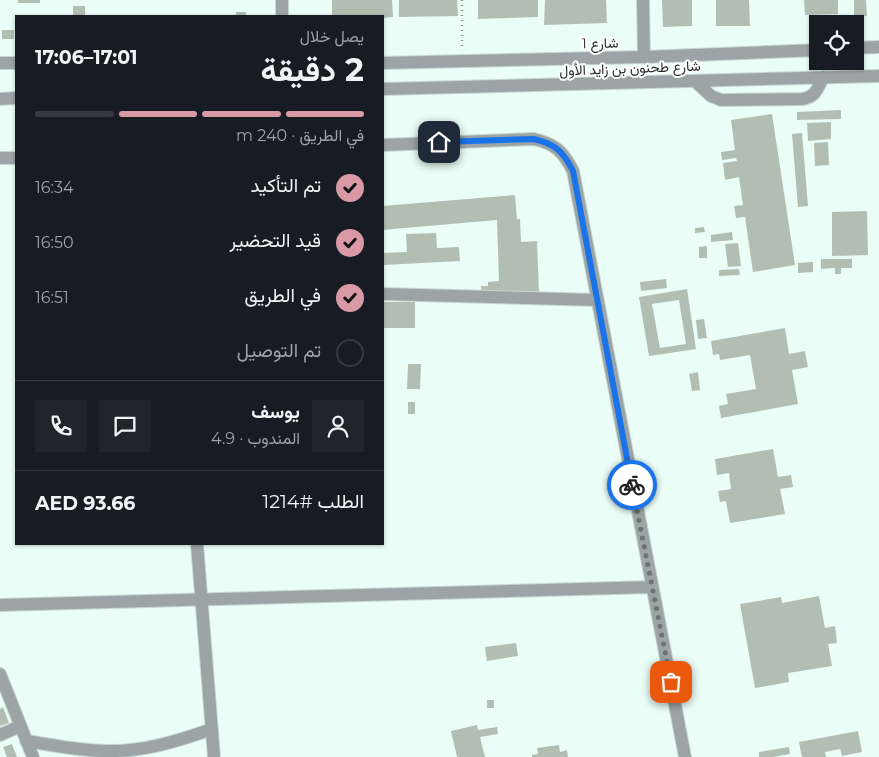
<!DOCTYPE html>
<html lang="ar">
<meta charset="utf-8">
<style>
:root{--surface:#171b24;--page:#20242c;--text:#f1f3f6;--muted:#9ea1a6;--line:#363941;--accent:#da9aa5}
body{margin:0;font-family:Montserrat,Vazirmatn,sans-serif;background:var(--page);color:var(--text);direction:rtl;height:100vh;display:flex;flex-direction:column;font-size:19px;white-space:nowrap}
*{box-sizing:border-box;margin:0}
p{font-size:16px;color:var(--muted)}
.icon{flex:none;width:28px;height:28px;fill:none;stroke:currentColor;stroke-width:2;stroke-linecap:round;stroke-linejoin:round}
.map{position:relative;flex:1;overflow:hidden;direction:ltr}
.sheet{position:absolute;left:15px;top:15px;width:369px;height:530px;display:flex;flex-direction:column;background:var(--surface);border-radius:0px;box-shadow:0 1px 4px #0004;direction:rtl}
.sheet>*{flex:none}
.buttons{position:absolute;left:809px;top:15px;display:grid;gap:10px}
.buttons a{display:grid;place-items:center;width:55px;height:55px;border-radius:0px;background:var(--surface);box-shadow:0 1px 4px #0004;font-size:25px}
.pin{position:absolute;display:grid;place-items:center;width:42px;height:42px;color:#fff;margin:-21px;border-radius:10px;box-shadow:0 2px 8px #0006}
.courier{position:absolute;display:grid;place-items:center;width:50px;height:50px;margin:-25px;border:4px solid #1a73e8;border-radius:50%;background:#fff;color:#222;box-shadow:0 1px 6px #0007}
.summary em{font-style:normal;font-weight:700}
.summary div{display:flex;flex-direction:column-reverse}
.summary{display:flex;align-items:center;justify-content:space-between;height:85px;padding:0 20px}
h1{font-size:32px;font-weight:700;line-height:38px}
.bar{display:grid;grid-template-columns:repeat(4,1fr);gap:8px 5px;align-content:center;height:60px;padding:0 20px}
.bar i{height:6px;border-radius:4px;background:var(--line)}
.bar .active{background:var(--accent)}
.bar p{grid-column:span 4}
.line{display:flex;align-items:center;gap:12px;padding:0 20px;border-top:1px solid var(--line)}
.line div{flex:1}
.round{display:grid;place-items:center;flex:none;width:52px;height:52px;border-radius:0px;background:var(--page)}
ol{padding:0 20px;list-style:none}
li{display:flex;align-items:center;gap:15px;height:55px}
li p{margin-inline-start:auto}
li .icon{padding:5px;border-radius:50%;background:var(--accent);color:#111;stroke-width:4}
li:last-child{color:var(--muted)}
li i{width:28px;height:28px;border:2px solid var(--line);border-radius:50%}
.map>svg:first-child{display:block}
.building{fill:#b3beb3;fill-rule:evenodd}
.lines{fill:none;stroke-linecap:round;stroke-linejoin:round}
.minor-casing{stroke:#c7d7d2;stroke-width:14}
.path{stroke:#899591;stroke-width:2.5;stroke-dasharray:1 4;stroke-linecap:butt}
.minor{stroke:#9ca4a5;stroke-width:12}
.done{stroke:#6a7471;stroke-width:5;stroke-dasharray:0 9}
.route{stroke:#1a73e8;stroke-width:6}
.labels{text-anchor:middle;stroke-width:4;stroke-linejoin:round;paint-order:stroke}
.street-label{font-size:14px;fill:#252b29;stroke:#fff}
</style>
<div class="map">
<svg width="879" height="757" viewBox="0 0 879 757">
<rect width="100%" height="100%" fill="#ebfdf7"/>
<path class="building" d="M18,0H40V3H18Z
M332,0H392L393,17L382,18V16H332Z
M399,0H457L458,16L399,17Z
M478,0H538V17L478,19Z
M545,0H606L607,23L544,25Z
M662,0H692V26L663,27Z
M716,0H749L750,26H716Z
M804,0H838V14L805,15Z
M854,0H866L867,16L854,17Z
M73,6H85V16H73Z
M236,12H246V16H236Z
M2,30H14V39H2Z
M841,110V119L797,120V112Z
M772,114L795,265L753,272L745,217L736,218L734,206L743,205L739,177L725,180L723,163L737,161L736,158L722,160L721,152L735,150L731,120Z
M831,122V139L808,141L807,123Z
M802,133L808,206L798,207L792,134Z
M828,142L829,165L815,166L814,143Z
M515,195L517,219H520L521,242L537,241L539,293L482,295L481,286H488V282L499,281L497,220L382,230V206Z
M867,211L868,255L832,256V212Z
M704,227L705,232L695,233V228Z
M732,232L733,240L711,242V235Z
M436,233L437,248L459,247L460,261L384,265L383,253L407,252L406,234Z
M738,243L741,266L728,267L725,244Z
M707,246V258H699V247Z
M821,259H852V268H841V274H835V268L821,269Z
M813,262V272L798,273V263Z
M739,269L740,275L719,276V270Z
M666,279L667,288L641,291L640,282Z
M687,289L696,349L649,356L639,297ZM679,300L686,344L660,348L652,304Z
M382,302H415V328H382Z
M704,319L707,338L698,339L696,320Z
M785,328L789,354L805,351L808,367L792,370L798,404L721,418L719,406L728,404L726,394L756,389L750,355L720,360L719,354L713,355L711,341Z
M408,364H421L420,389H407Z
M698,372L700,390L692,391L689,374Z
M408,402H415V414H408Z
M773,449L778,477L791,475L793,487L780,489L785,514L730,523L726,501L720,502L718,491L731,489L729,473L717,475L715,459Z
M819,596L825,628L835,626L837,643L828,644L832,666L788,673L789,682L755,688L740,604L781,597L782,603Z
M516,643L518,656L487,661L485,647Z
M487,700H494V708H487Z
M3,707L9,723L0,726V709Z
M477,725L478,730L497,727L498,734L480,737L485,757H457L451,731Z
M858,731L862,752L842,756L840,749L825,752L826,757H802L799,742Z
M12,744L15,752L17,757H7L3,747Z
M559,745L560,752L567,750L568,757H532V755L538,754L537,748Z
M789,747L790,754L773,757H759V752Z"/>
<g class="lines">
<defs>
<path id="minor" d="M282,0V16
M643,0L644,57
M855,48L879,47
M0,63H16
M382,63L644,57L818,50
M695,81L711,96L721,100L802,99C815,98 818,88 823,77
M382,89L879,76
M0,99L16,98
M382,145L534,139C555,144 563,151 573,171L685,757
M0,158H16
M382,294L597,300
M197,544L214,757
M0,605L652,587
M0,674L33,757
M0,735L20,726
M26,741C53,745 80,751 107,751C143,752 178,741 212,729"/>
</defs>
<use href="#minor" class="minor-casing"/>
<path class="path" d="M462,0V50"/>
<use href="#minor" class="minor"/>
</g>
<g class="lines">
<path class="done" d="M632,485L671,682"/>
<path class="route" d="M439,142L534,139C555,144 563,151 573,171L632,485"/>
</g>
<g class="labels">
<g class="street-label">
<text transform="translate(600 43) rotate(-1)" y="5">شارع 1</text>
<text transform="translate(630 68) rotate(-2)" y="5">شارع طحنون بن زايد الأول</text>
</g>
</g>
</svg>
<div class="buttons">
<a><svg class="icon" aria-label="locate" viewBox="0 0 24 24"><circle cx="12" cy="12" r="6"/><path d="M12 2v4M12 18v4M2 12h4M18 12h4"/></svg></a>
</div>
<div class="pin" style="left:671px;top:682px;background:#ea580c"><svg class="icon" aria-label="bag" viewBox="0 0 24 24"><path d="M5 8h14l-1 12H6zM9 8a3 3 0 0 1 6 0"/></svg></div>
<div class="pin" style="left:439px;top:142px;background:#1f2937"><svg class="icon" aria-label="home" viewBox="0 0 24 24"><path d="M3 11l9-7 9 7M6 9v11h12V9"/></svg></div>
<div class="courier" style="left:632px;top:485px"><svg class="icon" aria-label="bike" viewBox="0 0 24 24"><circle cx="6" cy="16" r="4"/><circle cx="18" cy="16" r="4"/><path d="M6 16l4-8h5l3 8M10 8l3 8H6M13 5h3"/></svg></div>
<section class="sheet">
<div class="summary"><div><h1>2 دقيقة</h1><p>يصل خلال</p></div><em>17:01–17:06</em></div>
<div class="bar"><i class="active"></i><i class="active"></i><i class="active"></i><i></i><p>في الطريق · 240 m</p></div>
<ol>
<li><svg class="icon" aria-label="check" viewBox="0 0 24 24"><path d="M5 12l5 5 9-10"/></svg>تم التأكيد<p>16:34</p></li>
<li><svg class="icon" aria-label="check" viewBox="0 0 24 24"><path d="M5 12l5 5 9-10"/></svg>قيد التحضير<p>16:50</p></li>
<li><svg class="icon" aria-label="check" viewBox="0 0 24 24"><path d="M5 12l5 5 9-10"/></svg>في الطريق<p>16:51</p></li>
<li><i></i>تم التوصيل</li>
</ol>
<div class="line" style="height:90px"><a class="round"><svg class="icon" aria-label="person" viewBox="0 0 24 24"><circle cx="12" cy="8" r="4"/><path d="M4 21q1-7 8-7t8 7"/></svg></a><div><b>يوسف</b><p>المندوب · 4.9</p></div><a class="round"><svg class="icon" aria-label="chat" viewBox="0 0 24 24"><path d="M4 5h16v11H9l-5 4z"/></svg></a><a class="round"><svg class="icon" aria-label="phone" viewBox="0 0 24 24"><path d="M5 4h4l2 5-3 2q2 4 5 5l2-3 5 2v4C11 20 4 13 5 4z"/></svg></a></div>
<div class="line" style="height:65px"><div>الطلب #1214</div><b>AED 93.66</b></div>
</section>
</div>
